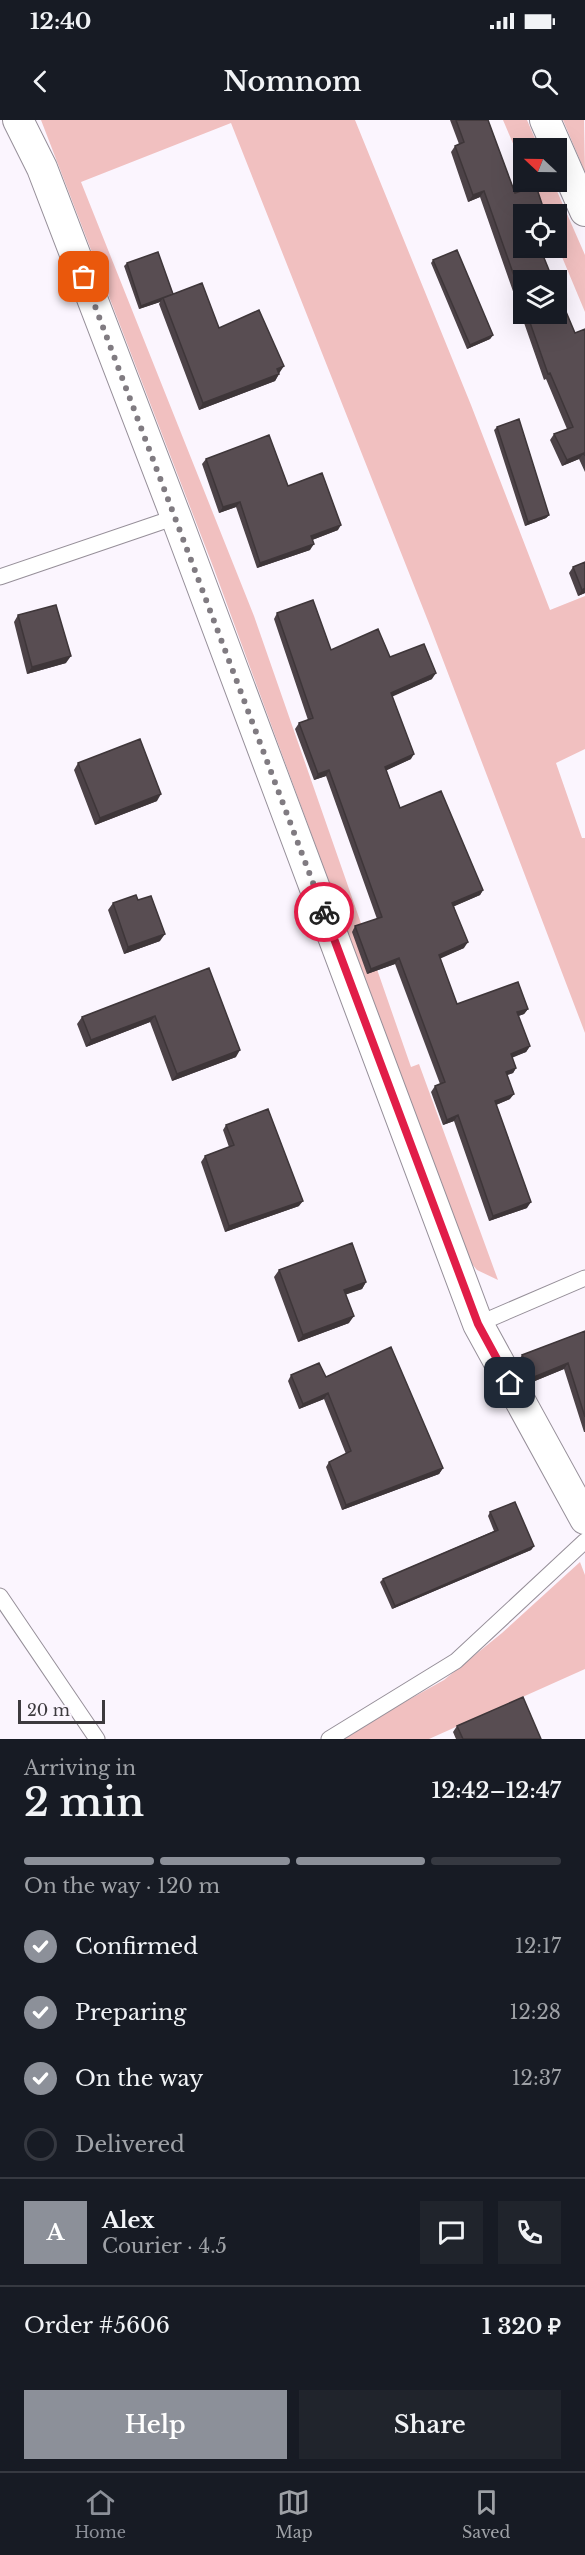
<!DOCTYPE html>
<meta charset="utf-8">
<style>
:root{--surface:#171b24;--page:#20242c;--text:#f1f3f6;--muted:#9ea1a6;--line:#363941;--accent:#8c9099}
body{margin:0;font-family:"Libre Baskerville",serif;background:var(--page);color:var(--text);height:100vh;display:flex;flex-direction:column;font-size:22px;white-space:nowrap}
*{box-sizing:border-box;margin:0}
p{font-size:20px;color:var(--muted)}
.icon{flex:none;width:33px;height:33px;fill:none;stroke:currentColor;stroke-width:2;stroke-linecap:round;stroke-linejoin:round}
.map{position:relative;height:1619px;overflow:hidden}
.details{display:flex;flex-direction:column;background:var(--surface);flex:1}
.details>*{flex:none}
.needle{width:39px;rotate:292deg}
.fabs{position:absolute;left:513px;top:18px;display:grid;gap:12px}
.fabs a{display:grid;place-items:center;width:54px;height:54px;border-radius:0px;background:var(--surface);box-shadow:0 6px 24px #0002;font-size:30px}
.scale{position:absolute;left:18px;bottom:15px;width:87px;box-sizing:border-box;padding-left:6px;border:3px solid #3d3a3e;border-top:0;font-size:16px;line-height:21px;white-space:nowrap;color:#3d3a3e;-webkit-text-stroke:4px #fbf5fe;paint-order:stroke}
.pin{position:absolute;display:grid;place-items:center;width:51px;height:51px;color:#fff;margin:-26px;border-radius:12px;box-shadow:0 3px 9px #0006}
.courier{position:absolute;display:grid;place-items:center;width:60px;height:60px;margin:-30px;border:4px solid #e11d48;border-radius:50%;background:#fff;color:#222;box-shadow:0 2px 8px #0007}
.head em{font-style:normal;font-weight:600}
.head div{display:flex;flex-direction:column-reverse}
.head{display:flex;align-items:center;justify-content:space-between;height:102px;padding:0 24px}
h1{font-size:39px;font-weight:600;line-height:45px}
.bar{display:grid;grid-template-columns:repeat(4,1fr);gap:9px 6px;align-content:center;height:72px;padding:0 24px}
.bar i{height:8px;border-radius:4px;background:var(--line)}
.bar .selected{background:var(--accent)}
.bar p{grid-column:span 4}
.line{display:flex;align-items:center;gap:15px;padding:0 24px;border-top:2px solid var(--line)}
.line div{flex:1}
.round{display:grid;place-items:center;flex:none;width:63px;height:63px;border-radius:0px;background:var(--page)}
ol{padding:0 24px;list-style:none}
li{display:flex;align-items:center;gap:18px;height:66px}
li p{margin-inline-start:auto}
li .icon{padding:6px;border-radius:50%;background:var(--accent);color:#fff;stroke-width:4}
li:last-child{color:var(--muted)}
li i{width:33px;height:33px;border:3px solid var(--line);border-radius:50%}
.action{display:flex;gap:12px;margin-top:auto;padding:12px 24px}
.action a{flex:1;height:69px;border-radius:0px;background:var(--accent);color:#fff;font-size:24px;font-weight:600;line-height:69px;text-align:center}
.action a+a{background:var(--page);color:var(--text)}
.status{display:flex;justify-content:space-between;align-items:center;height:42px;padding:0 30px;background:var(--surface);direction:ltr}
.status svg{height:16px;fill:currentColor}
header{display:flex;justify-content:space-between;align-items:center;height:78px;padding:0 24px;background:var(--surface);font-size:27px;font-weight:600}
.tabs{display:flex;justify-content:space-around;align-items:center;height:84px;border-top:2px solid var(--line);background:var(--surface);font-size:16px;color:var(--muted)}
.tabs a{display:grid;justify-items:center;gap:3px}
.tabs .selected{color:var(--accent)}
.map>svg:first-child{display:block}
.green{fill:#f1c0c0}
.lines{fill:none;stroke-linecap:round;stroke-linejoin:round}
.service-casing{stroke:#968f99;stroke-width:17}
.minor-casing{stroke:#968f99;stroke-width:32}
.service{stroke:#fff;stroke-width:15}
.minor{stroke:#fff;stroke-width:30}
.wall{fill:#4c4247}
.shaded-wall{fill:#3e3639}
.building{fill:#584d52;stroke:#3e3639;stroke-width:1.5}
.done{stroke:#807b81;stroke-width:6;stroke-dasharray:0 10.8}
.route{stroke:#e11d48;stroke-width:8}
</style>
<div class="status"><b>12:40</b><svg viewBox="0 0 49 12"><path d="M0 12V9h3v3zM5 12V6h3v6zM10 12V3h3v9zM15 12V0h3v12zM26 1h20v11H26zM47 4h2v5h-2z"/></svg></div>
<header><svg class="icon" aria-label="back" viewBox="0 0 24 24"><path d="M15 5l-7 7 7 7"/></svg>Nomnom<svg class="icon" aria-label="search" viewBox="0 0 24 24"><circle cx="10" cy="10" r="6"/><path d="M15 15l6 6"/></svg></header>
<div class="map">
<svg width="585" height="1619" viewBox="0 0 585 1619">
<rect width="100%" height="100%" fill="#fbf5fe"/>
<path class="green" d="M41,0H355L471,285L550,490L585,476V629L556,643L582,718H585V913L430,506L231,3L81,62L254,496L411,947L419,944L498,1160L477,1150L467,1138L214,449Z
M503,0H527L539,28H524L523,47Z
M563,0H584L585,52Z
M530,62H553L585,135V192L557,125L556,94H544Z
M580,1442L585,1455V1549L429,1619H338L444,1560L502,1513Z"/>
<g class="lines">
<defs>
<path id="service" d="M0,457L176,397
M478,1204L585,1158
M0,1476L97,1619
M329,1619L456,1541L585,1421"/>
<path id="minor" d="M18,0L42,48L176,397L478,1204L585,1399
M545,0L585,91"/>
</defs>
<use href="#service" class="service-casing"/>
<use href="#minor" class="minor-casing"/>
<use href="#service" class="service"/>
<use href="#minor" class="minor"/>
</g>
<path class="wall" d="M450,0H488L515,73L545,93L544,94H524V194H556L575,213L585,209V352L579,339L562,346L550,320L554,314L567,309L546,259L544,260L480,77L468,82L451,32L455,26L459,24Z
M433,140L493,215L490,219L467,229L431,143Z
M127,143L173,174L280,252L275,261L199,290L159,184L160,182L139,189L124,146Z
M497,307L549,395L546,398L525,406L494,310Z
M206,339L288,366L338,410L312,420L310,430L257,448L236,387L219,393L202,344Z
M585,442V473L578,476L569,453L573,447Z
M277,493L331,530L390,537L432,559L392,576L411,639L386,650L400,688L483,770L480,775L454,786L464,828L440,838L457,884L528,889L524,894L518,896L530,926L526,932L512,937L516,948L513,953L507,955L510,979L496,985L527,1088L489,1101L454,1001L443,1005L431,972L435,966L440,964L395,844L367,854L352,812L355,806L377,799L326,656L314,660L295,609L299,603L308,600L274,499Z
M18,495L66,543L27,554L14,502Z
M78,643L157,681L95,705L74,650Z
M138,780L160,821L124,834L108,790L113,783Z
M209,848L236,937L172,961L150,902L86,927L77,904L82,897Z
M226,1005L299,1086L225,1112L201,1042L205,1036L229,1027L223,1010Z
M279,1150L366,1162L362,1169L346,1174L349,1203L298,1222L274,1157Z
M585,1211V1312H584L564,1249L530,1263L518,1241L522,1235Z
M291,1255L326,1257L443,1348L439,1354L342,1390L326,1347L329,1342L346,1334L324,1279L299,1289L288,1261Z
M490,1392L534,1426L531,1430L392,1489L380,1462L383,1459L494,1411L488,1396Z
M457,1606L541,1619H456L453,1612Z"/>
<path class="shaded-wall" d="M484,71L480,77L468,82L473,75Z
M163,178L160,182L139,189L141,186Z
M493,215L490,219L467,229L470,225Z
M284,246L280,252L273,255L277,249Z
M279,254L275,261L199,290L203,283Z
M584,333L579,339L562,346L567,340Z
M240,382L236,387L219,393L223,387Z
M549,395L546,398L525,406L528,402Z
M341,405L338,410L307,422L311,416Z
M314,424L310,430L257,448L260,443Z
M585,468V473L578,476L582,470Z
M71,536L66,543L27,554L32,547Z
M436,553L432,559L387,579L391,573Z
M414,634L411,639L381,653L385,647Z
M329,650L326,656L314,660L318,654Z
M161,674L157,681L95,705L100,698Z
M483,770L480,775L448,789L452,783Z
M165,814L160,821L124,834L128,827Z
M468,822L464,828L435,841L439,835Z
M399,838L395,844L367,854L371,849Z
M528,889L524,894L513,898L517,892Z
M155,896L150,902L86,927L91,920Z
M530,926L526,932L507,940L511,934Z
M240,930L236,937L172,961L177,954Z
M516,948L513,953L502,957L506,952Z
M514,974L510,979L491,987L495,981Z
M458,995L454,1001L443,1005L447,1000Z
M303,1081L299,1086L225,1112L229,1106Z
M531,1082L527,1088L489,1101L493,1096Z
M366,1162L362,1169L339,1177L344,1170Z
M354,1196L349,1203L298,1222L303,1215Z
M568,1243L564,1249L530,1263L534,1257Z
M328,1273L324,1279L299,1289L303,1284Z
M443,1348L439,1354L342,1390L346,1385Z
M534,1426L531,1430L392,1489L395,1486Z"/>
<path class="building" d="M456,0H488L515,73L536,66L545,93L542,94H524V128H540L553,160H524V184L484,71L473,75L455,26L464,22Z
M457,130L493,215L470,225L433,140Z
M158,132L173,174L141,186L127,143Z
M202,163L219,208L259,190L284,246L277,249L279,254L203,283L163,178Z
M556,168L575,213L585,209V336L584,333L567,340L554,314L573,307L550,253L548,254L527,194H556Z
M519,299L549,395L528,402L497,307Z
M269,315L288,366L322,353L341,405L311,416L314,424L260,443L240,382L223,387L206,339Z
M585,442V468L582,470L573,447Z
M313,480L331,530L378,509L390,537L424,524L436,553L391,573L414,634L385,647L400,688L441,671L483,770L452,783L468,822L439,835L457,884L518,862L528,889L517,892L530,926L511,934L516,948L506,952L514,974L495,981L531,1082L493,1096L458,995L447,1000L435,966L445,962L399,838L371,849L355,806L382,797L329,650L318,654L299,603L313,598L277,493Z
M56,485L71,536L32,547L18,495Z
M140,619L161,674L100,698L78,643Z
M136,775L138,780L151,776L165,814L128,827L113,783Z
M209,848L240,930L177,954L155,896L91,920L82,897Z
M268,989L303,1081L229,1106L205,1036L234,1025L226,1005Z
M352,1123L366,1162L344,1170L354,1196L303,1215L279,1150Z
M585,1211V1297L568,1243L534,1257L522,1235Z
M391,1227L443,1348L346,1385L329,1342L351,1331L328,1273L303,1284L291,1255L319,1243L326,1257Z
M515,1382L534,1426L395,1486L383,1459L498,1410L490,1392Z
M523,1577L541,1619H463L457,1606Z"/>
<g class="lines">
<path class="done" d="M84,157L324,792"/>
<path class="route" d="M324,792L478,1204L510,1263"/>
</g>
</svg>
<div class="fabs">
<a><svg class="needle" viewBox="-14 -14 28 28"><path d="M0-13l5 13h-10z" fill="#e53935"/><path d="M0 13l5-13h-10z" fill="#9ea1a6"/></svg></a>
<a><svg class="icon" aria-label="locate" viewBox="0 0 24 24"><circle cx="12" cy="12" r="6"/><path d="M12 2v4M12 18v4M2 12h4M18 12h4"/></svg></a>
<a><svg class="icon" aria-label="layers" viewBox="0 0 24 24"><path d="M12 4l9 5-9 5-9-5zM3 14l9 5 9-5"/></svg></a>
</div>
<div class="scale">20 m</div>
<div class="pin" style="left:84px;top:157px;background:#ea580c"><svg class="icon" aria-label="bag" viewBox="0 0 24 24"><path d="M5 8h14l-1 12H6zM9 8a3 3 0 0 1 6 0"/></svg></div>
<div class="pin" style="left:510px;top:1263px;background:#1f2937"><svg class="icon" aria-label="home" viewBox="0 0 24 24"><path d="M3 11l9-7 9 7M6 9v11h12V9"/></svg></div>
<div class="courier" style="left:324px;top:792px"><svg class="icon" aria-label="bike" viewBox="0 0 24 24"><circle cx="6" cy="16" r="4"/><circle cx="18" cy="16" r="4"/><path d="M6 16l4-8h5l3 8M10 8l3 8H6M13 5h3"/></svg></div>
</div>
<section class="details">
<div class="head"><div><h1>2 min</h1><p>Arriving in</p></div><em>12:42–12:47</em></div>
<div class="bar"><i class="selected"></i><i class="selected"></i><i class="selected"></i><i></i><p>On the way · 120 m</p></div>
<ol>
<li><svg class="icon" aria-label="check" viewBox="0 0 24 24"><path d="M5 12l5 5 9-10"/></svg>Confirmed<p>12:17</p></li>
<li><svg class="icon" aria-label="check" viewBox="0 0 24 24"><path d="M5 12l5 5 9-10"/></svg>Preparing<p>12:28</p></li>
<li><svg class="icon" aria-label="check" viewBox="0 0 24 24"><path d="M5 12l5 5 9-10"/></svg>On the way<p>12:37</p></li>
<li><i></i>Delivered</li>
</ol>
<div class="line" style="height:108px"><b class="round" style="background:var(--accent);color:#fff">A</b><div><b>Alex</b><p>Courier · 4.5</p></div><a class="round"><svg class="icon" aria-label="chat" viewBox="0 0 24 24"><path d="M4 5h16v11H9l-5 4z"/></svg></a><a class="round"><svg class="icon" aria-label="phone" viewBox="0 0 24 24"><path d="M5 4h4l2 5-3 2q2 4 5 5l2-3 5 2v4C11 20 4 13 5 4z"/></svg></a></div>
<div class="line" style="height:78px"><div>Order #5606</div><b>1 320 ₽</b></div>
<div class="action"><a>Help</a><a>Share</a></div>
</section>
<nav class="tabs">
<a class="selected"><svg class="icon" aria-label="home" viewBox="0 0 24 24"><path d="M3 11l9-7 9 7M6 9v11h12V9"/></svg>Home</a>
<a><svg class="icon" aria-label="map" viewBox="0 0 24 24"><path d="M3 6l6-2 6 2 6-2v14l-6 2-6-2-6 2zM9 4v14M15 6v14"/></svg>Map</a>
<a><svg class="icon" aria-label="saved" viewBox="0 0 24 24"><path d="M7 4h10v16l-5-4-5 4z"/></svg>Saved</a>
</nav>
